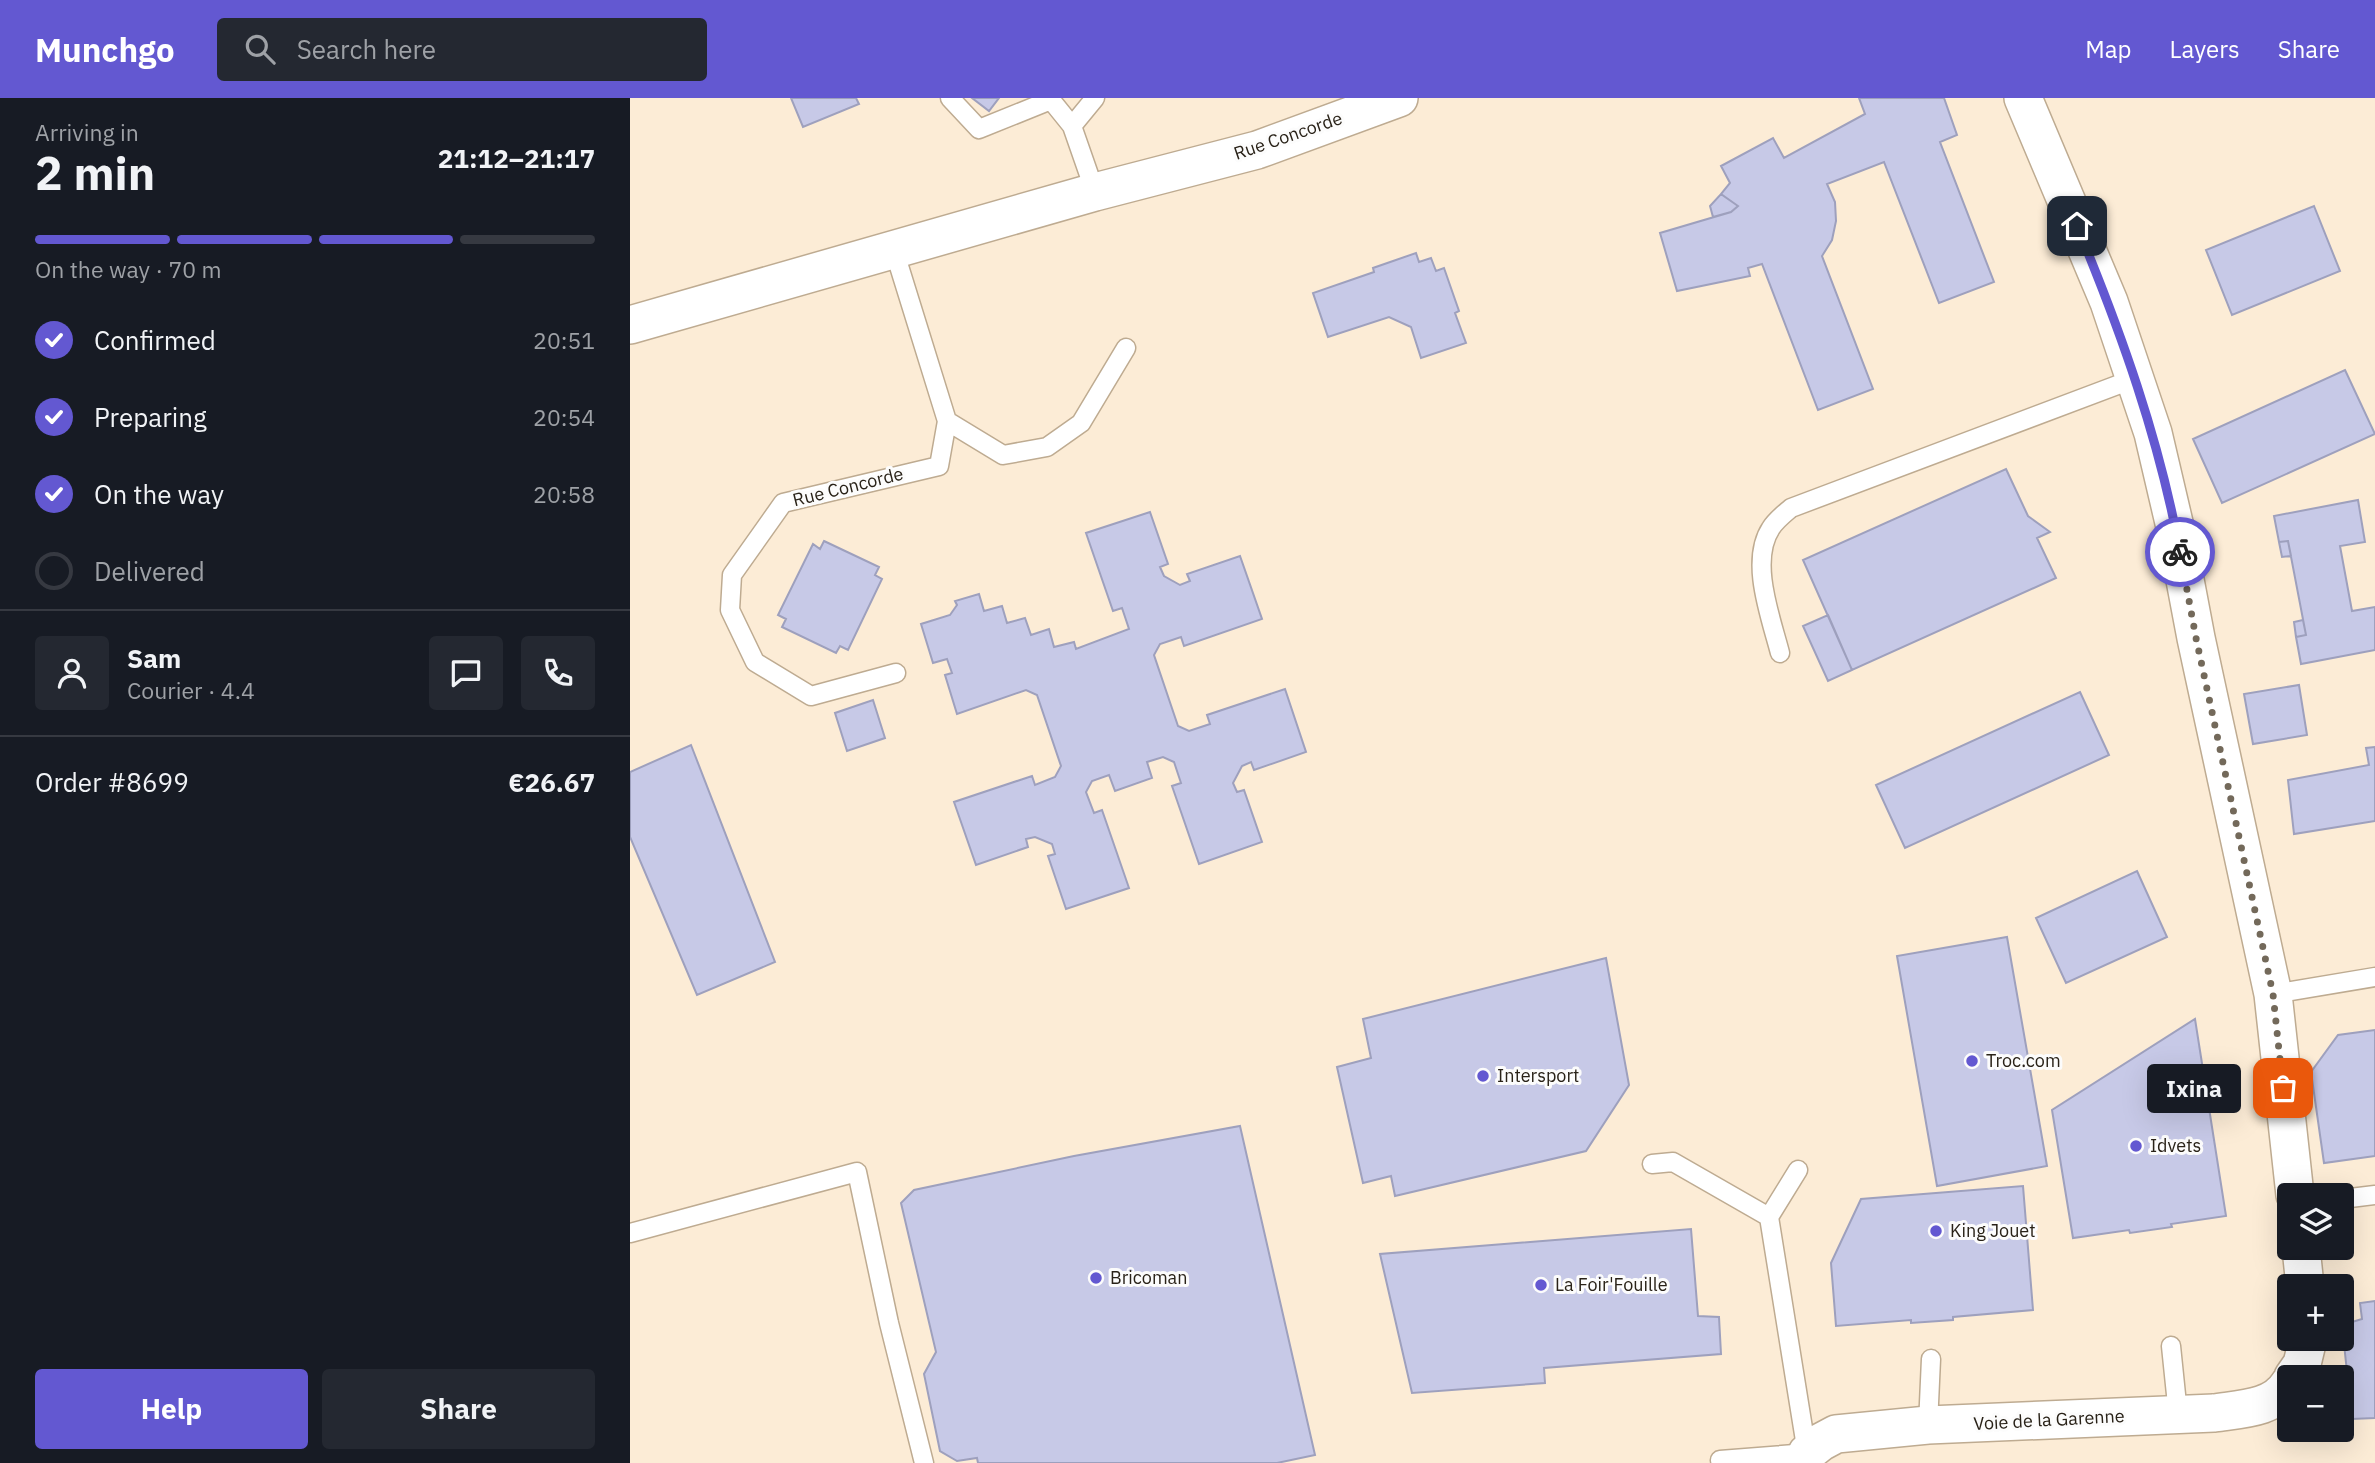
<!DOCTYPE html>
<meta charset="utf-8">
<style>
:root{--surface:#171b24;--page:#242831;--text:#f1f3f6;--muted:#9ea1a6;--line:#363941;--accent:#6358d1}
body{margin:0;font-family:"IBM Plex Sans",sans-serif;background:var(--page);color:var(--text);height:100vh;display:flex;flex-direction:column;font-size:26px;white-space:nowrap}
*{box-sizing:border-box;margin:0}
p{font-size:23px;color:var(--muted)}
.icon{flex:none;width:38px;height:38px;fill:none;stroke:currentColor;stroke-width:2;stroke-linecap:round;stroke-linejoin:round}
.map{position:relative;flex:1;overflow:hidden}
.side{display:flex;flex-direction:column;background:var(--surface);width:630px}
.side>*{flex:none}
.tools{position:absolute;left:1647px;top:1085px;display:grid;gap:14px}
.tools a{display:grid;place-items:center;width:77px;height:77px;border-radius:7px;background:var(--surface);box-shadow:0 7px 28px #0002;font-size:35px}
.pin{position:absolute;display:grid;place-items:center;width:60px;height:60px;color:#fff;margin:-30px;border-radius:14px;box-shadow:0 4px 10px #0006}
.courier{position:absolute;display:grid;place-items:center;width:70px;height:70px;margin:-35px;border:5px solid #6358d1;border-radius:50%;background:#fff;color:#222;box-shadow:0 2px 9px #0007}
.bubble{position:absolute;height:49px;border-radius:7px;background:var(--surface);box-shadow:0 7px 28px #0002;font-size:23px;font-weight:700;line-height:49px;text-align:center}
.overview em{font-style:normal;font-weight:700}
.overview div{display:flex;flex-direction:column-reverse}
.overview{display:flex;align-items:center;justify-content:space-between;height:119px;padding:0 35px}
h1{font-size:46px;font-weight:700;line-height:52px}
.bar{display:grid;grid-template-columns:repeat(4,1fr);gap:10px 7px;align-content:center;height:84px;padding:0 35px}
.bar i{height:9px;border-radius:5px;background:var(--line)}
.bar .active{background:var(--accent)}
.bar p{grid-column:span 4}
.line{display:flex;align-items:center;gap:18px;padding:0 35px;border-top:2px solid var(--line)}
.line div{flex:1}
.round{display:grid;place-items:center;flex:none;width:74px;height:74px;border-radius:7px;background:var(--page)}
ol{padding:0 35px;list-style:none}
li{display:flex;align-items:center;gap:21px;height:77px}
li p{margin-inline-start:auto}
li .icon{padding:7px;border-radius:50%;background:var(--accent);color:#fff;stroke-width:4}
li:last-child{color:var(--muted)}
li i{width:38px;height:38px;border:4px solid var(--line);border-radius:50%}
.action{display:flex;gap:14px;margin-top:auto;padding:14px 35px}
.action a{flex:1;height:80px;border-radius:7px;background:var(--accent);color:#fff;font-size:28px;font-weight:700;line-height:80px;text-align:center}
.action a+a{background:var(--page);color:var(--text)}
header{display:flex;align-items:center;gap:42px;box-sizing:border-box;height:98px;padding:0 35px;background:var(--accent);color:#fff}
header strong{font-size:33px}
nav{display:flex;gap:38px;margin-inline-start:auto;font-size:24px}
.search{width:490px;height:63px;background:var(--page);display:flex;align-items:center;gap:18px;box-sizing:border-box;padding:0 24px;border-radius:7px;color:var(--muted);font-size:26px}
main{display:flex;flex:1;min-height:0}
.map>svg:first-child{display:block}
.building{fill:#c7c9e7;stroke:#9ea0bd;stroke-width:2}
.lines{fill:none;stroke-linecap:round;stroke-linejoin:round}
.service-casing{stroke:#beab91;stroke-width:21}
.minor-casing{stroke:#beab91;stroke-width:40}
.service{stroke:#fff;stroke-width:18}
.minor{stroke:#fff;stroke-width:37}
.done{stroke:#73695a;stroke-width:7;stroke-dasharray:0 12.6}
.route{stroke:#6358d1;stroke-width:9}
.poi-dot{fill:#6358d1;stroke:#fcfcfc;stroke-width:2.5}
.labels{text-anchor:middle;stroke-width:6;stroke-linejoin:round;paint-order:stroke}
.street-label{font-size:18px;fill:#292218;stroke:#fcfcfc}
.poi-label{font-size:18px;fill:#292218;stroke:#fcfcfc;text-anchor:start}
</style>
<header>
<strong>Munchgo</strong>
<div class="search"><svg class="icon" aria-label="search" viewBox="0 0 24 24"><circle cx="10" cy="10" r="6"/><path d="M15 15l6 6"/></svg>Search here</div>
<nav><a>Map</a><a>Layers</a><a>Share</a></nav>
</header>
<main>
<section class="side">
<div class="overview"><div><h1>2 min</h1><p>Arriving in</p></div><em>21:12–21:17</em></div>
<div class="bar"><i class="active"></i><i class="active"></i><i class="active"></i><i></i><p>On the way · 70 m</p></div>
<ol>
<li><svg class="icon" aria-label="check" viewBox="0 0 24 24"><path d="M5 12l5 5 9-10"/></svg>Confirmed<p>20:51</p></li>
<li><svg class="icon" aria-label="check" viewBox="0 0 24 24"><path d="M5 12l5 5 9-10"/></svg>Preparing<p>20:54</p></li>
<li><svg class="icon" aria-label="check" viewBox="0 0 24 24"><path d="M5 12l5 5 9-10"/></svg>On the way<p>20:58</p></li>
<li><i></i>Delivered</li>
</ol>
<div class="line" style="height:126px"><a class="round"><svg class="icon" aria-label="person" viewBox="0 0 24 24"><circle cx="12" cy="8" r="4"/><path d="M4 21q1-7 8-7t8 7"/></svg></a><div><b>Sam</b><p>Courier · 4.4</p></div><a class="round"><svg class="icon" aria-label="chat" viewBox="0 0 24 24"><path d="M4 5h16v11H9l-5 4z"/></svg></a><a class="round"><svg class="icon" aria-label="phone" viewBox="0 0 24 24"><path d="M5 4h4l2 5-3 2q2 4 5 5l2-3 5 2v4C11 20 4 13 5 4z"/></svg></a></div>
<div class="line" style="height:91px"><div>Order #8699</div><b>€26.67</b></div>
<div class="action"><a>Help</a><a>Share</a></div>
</section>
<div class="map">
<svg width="1745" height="1365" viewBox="0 0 1745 1365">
<rect width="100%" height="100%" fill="#fcecd6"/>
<path class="building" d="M161,0H226L229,6L173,29Z
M342,0H369L359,13Z
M1229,0H1314L1327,37L1310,44L1364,184L1309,205L1254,64L1197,86L1205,104L1206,123L1202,142L1192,158L1243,291L1188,312L1132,166L1118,170L1120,178L1047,193L1030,135L1101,114L1108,108L1091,96L1100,85L1091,68L1143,40L1154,60L1235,16Z
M1091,96L1108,108L1101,114L1083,119L1080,108Z
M1684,108L1710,173L1602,217L1576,152Z
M786,155L789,164L801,160L806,173L814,170L829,213L825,215L836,245L791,260L781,229L759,219L698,239L683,195L744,174L743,170Z
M1715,272L1745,336L1592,405L1563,341Z
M1376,371L1398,418L1420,434L1407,440L1426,480L1222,572L1173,462Z
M1728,402L1735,444L1710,448L1722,513L1745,509V552L1671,566L1666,539L1676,537L1658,443L1649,444L1644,418Z
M520,414L538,466L530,469L534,478L550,487L560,483L557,476L610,458L632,521L554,548L551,539L530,546L524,557L548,628L559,633L580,626L577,617L655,591L676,654L624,672L621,664L612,668L603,685L607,694L614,692L632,744L569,766L542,688L551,685L544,664L533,659L517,664L522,680L485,693L479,677L462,683L456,694L464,715L472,712L499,790L436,811L418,758L425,756L422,746L405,739L396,741L398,749L346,767L324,704L402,678L405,687L425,679L431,668L407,597L396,592L327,616L315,577L322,575L317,561L303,565L291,526L320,517L327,507L325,503L349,496L354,513L372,508L377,525L395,520L401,537L419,531L424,549L444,544L446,551L499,531L492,510L483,513L456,435Z
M194,443L249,469L245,477L252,481L218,552L210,548L206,555L152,529L156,521L148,517L183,446L190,451Z
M1658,443L1661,458L1652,459L1649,444Z
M1198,517L1222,572L1198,583L1173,528Z
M1673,522L1676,537L1666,539L1664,524Z
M1669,587L1677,637L1623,646L1614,596Z
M1450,594L1479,657L1275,750L1246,687Z
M243,602L255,640L217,653L205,615Z
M61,647L145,864L67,897L0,739V674Z
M1745,649V723L1664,736L1658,682L1739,667L1736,650Z
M1507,773L1537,839L1436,885L1406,820Z
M1377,839L1417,1068L1307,1088L1267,858Z
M976,860L999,987L956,1053L765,1098L761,1078L733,1085L707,969L741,960L733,921Z
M1565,921L1596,1118L1541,1126L1542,1129L1500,1135L1499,1132L1443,1140L1422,1012Z
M1745,932V1058L1694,1065L1681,974L1708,937Z
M610,1028L685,1357L647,1365H348L347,1360L327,1363L310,1353L294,1276L306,1254L271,1105L284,1092L444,1058Z
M1393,1088L1403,1212L1323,1219V1222L1281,1225V1222L1206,1228L1201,1165L1231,1101Z
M1061,1131L1068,1218L1089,1219L1091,1256L914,1270L915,1285L782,1295L750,1156Z
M1745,1203V1320L1722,1321L1712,1227L1732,1221L1730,1205Z"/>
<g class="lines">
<defs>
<path id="service" d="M320,0L349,31L421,2L442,28L465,94
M442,28L465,0
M264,152L317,323L309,368L153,405L102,477L100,512L125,564L181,598L266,575
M317,323L373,357L417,349L451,325L496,250
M1150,555C1141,520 1119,463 1141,430C1146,422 1154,416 1161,410L1506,280
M1643,896L1745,879
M1022,1066L1043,1064L1139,1119
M1712,1101L1745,1097
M0,1135L227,1074L259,1225L294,1365
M1541,1248L1548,1316
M1298,1327L1301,1261
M1090,1362L1177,1355L1139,1119L1168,1072"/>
<path id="minor" d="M1393,0L1479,204L1523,335L1545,429L1566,540L1643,896L1665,1097
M0,227L465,94L627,52L769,0
M1671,1150L1675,1188
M1663,1279L1672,1266L1678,1241
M1175,1365L1177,1355L1191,1344L1206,1336L1298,1327L1584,1315C1610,1311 1644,1311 1659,1286"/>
</defs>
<use href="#service" class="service-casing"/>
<use href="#minor" class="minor-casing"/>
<use href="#service" class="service"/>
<use href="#minor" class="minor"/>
</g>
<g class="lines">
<path class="done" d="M1550,454L1566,540L1643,896L1653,990"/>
<path class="route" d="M1447,128C1491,234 1529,340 1550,454"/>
</g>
<g class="poi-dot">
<circle cx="1342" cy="963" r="7"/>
<circle cx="853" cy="978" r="7"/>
<circle cx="1506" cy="1048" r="7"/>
<circle cx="1306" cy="1133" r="7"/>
<circle cx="466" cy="1180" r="7"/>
<circle cx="911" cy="1187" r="7"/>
</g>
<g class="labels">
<g class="street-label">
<text transform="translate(658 38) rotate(-19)" y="6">Rue Concorde</text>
<text transform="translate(218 389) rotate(-14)" y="6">Rue Concorde</text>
<text transform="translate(1419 1322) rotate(-3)" y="6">Voie de la Garenne</text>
</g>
<g class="poi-label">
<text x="1356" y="969">Troc.com</text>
<text x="867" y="984">Intersport</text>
<text x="1520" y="1054">Idvets</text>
<text x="1320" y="1139">King Jouet</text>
<text x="480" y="1186">Bricoman</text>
<text x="925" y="1193">La Foir'Fouille</text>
</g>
</g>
</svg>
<div class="tools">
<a><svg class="icon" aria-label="layers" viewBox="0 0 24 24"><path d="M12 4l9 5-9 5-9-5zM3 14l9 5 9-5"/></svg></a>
<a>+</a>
<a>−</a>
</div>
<div class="pin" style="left:1653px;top:990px;background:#ea580c"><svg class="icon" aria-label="bag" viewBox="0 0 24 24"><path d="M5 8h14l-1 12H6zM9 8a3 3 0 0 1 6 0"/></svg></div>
<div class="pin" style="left:1447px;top:128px;background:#1f2937"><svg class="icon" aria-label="home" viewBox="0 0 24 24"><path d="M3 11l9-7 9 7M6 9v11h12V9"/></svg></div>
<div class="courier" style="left:1550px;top:454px"><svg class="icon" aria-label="bike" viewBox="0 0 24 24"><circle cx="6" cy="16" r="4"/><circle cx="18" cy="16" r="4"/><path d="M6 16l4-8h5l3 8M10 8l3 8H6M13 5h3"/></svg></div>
<div class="bubble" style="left:1517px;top:966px;width:94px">Ixina</div>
</div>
</main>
